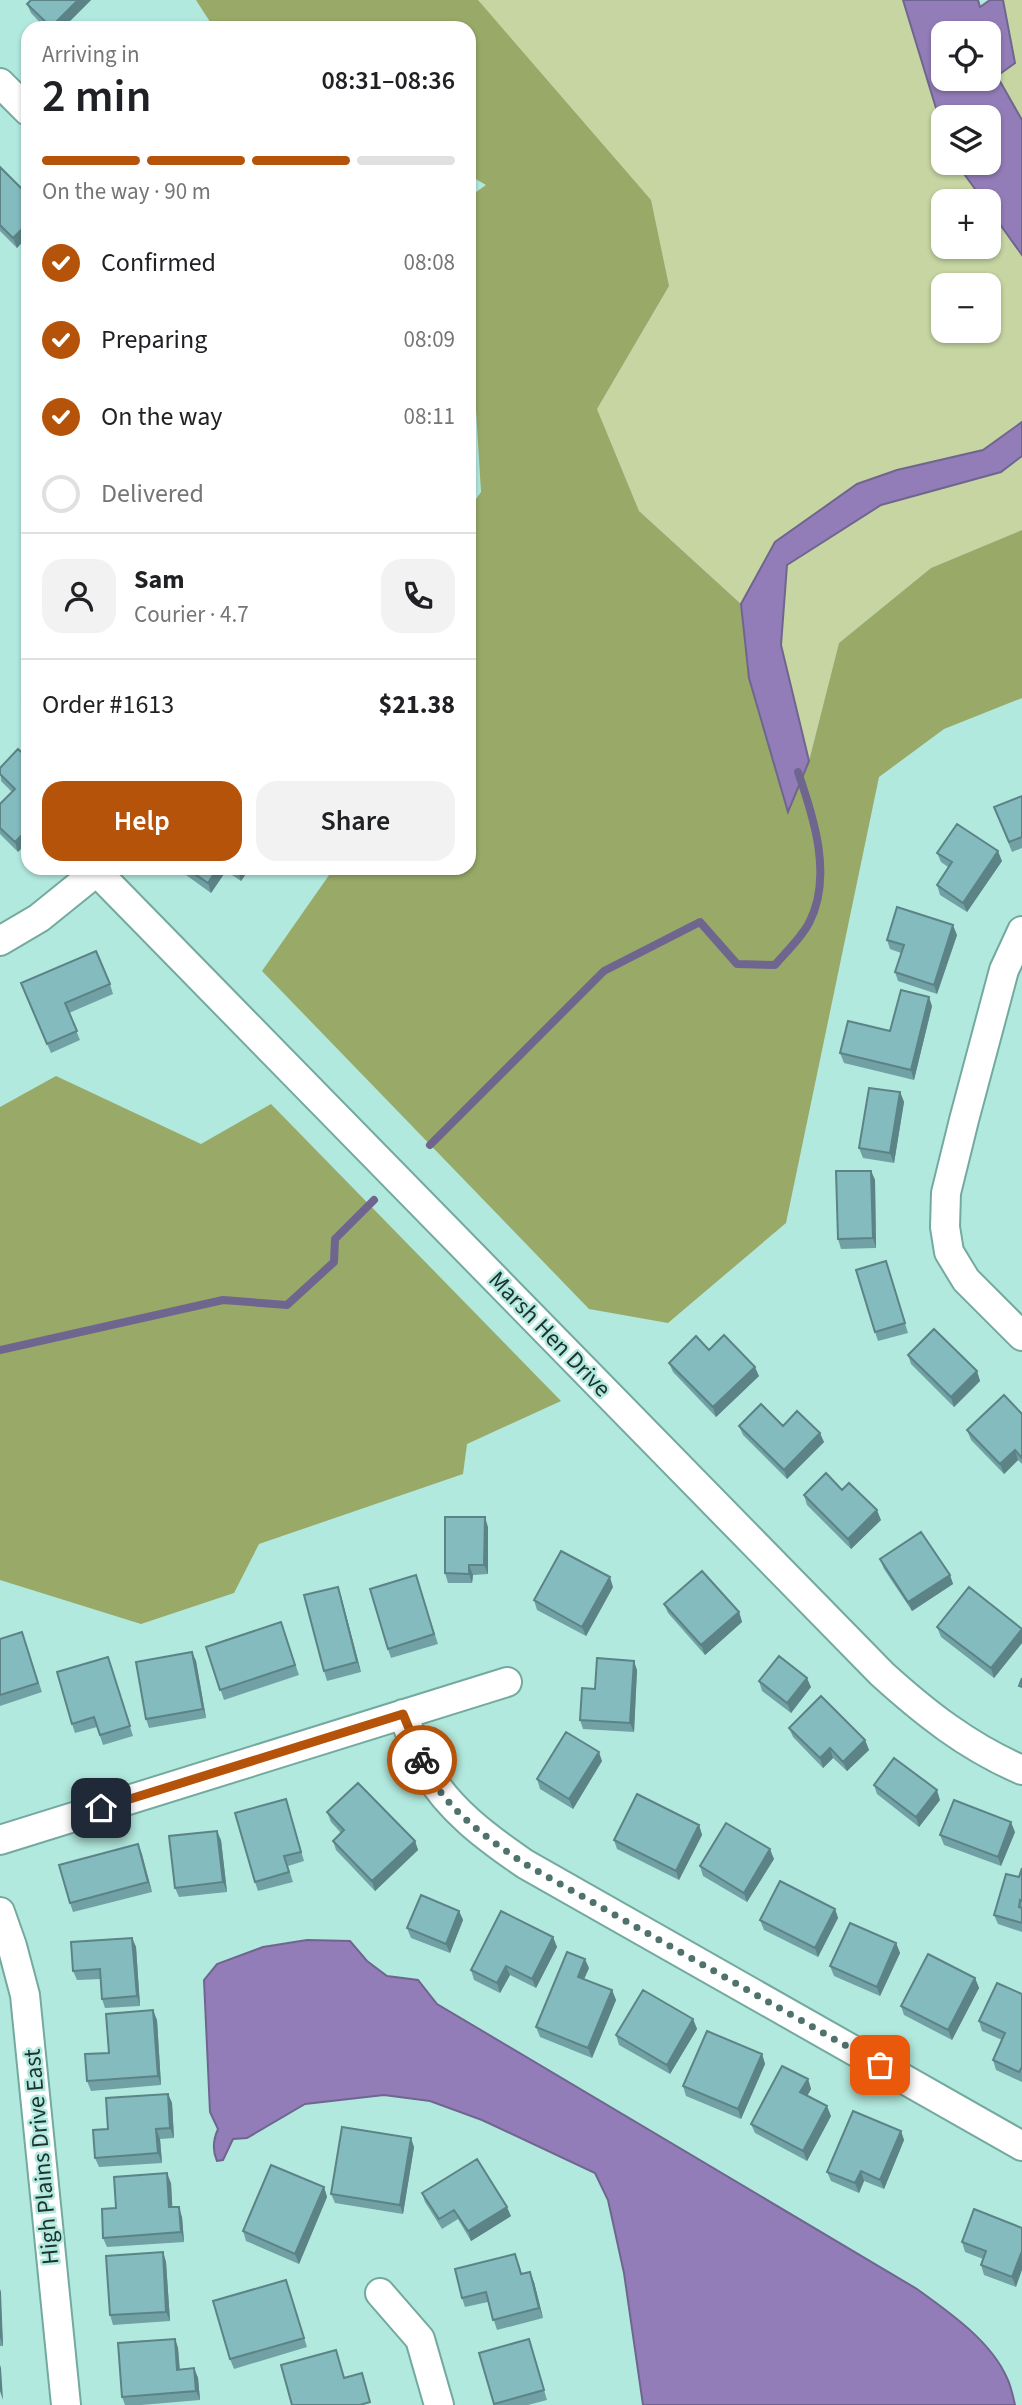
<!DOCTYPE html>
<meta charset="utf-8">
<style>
:root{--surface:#fff;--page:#f2f2f2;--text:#202124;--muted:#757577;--line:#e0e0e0;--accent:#b45309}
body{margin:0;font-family:"Source Sans 3",sans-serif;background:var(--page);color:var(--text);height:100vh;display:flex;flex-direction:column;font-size:26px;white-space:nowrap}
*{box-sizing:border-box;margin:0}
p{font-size:23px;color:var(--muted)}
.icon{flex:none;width:38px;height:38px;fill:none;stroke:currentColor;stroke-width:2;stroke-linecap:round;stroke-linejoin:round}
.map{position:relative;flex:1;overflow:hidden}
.details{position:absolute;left:21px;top:21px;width:455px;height:854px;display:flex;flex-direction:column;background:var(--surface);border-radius:21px;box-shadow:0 2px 5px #0004}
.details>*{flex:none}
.buttons{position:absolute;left:931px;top:21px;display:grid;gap:14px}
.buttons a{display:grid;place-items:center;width:70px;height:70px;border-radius:14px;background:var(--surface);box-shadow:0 2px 5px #0004;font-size:35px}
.pin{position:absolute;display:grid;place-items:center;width:60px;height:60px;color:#fff;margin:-30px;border-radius:14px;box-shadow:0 4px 10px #0006}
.courier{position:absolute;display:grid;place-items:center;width:70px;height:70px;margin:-35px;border:5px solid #b45309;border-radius:50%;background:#fff;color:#222;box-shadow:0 2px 9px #0007}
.summary em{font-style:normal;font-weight:600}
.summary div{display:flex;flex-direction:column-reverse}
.summary{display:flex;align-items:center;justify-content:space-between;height:119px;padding:0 21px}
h1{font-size:46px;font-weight:600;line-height:52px}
.bar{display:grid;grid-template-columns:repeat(4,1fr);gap:10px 7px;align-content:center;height:84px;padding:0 21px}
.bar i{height:9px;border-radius:5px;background:var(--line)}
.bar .selected{background:var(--accent)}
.bar p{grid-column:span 4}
.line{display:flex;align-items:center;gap:18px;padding:0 21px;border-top:2px solid var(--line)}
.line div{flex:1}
.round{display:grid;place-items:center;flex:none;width:74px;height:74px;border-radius:21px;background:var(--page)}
ol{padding:0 21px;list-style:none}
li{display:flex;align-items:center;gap:21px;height:77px}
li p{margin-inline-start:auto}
li .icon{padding:7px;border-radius:50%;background:var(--accent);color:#fff;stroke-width:4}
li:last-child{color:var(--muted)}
li i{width:38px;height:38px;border:4px solid var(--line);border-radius:50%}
.button{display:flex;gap:14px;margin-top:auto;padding:14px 21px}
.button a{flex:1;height:80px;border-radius:21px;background:var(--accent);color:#fff;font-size:28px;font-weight:600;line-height:80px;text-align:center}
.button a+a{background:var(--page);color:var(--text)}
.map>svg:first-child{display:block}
.green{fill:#c6d5a2;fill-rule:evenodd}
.forest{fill:#98a968}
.water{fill:#937db8;stroke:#6f668f;stroke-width:2;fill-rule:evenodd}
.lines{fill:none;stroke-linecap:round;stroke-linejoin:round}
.stream{stroke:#6f668f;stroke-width:8}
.minor-casing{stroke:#74a99f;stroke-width:32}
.minor{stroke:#fff;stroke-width:28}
.wall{fill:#71a1a4}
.shaded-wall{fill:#5c8386}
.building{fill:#83bbbf;stroke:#5c8386;stroke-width:2}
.done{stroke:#50726c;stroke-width:7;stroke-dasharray:0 12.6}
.route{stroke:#b45309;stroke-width:9}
.labels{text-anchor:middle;stroke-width:5;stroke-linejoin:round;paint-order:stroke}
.street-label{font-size:24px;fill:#1c322e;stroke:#b2e9de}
</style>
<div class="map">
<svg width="1022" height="2405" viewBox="0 0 1022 2405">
<rect width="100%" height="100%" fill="#b2e9de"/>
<path class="green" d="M478,0H903L943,131V163H956L984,201H943V247H989V209L1022,255V422L983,450L897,470L857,484L775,542L741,604L639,511L597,409L669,286ZM943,285H989V331H943Z
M1003,0H1022V120L997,75L1015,63Z
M1022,456V530L931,568L839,643L809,761L781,645L787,564L881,505L1001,472Z"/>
<path class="forest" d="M196,0H478L651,200L669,286L597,409L639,511L741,604L749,678L788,811L809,761L839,643L931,568L1022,530V698L944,729L879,777L786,1223L668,1323L589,1309L262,971L334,868H469V509L481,492L476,409L469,406V197L486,185L469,175V28H214Z
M56,1076L201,1144L271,1104L561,1401L467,1444L463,1474L259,1544L234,1593L141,1624L0,1580V1107Z"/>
<path class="water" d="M903,0H978L980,7L990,0H1003L1015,63L997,76L1022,120V255L989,209V201H984L956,163H989V117H943V131ZM943,33H989V79H943Z
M1022,422V456L1001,472L881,505L787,565L781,645L809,761L788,812L749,678L741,604L775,542L857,484L897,470L983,450Z
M307,1940L350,1941L367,1961L387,1976L418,1980L437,2004L917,2289C949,2312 991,2341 1007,2378C1011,2386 1013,2396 1015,2405H643L624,2273L608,2200L595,2173L482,2120L430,2101L384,2095L305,2104L247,2138L233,2139L223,2160L217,2161C212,2150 213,2140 218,2129L210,2112L204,1980L217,1964L263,1947Z"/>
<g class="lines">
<path class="stream" d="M430,1145L604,971L700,922L737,964L775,965C786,952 801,938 809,923C833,877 814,818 798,772
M0,1350L223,1300L287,1305L334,1262L335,1239L374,1200"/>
<defs>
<path id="minor" d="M0,83L28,111
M97,872L882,1674C925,1713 968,1747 1022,1770
M1022,931L1004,970L964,1120L946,1193L945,1227L949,1252L966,1280L1022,1336
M0,941L39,918L101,868
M403,1714C410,1732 416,1752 426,1770C449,1810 487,1838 525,1864L1022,2146
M0,1840L507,1682
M0,1912L12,1946L25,1995L66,2405
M380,2293L420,2339L439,2405"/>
</defs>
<use href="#minor" class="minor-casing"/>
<use href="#minor" class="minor"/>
</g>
<path class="wall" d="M31,0H91L63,28H45L31,13L27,4Z
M0,167L28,195V236L17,248L0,231Z
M28,682V711L25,710L22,700Z
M28,758L18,852L0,834V804L12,792L1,781L0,768Z
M1022,796V848L1012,852L994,807Z
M937,853L1002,861L967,912L940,895L937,885L948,867L941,862Z
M183,868H250L241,881L226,871L211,893L186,875Z
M957,935L937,994L898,981L895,972L901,953L890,949L887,940Z
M21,983L110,984L113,994L69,1013L80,1040L51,1053Z
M932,1006L914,1080L844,1063L840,1053L890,1031Z
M900,1092L904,1102L894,1163L863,1158L859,1148Z
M871,1171L875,1180L876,1248L841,1249L838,1239Z
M886,1261L908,1333L878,1341L875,1332Z
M709,1350L759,1376L716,1417L673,1372L669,1363Z
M908,1355L977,1371L980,1381L954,1407L911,1364Z
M1022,1414V1464L1018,1460L1004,1474L971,1440L967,1430Z
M739,1426H783L824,1442L787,1479L743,1435Z
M804,1495L881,1520L851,1549L807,1505Z
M488,1527V1574L473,1575L472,1583H448L445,1573Z
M880,1559L950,1575L953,1584L912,1611L884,1569Z
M419,1585L438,1644L391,1658L388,1649Z
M613,1587L586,1636L537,1610L534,1600Z
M341,1596L361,1672L327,1681L324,1671Z
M664,1604L739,1612L742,1622L705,1655L668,1613Z
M281,1622L299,1675L224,1700L206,1647Z
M937,1627L1022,1629V1643L994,1678L941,1637Z
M22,1632L42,1692L0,1706V1639Z
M192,1652L196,1661L206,1718L149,1728L146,1719Z
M108,1657L133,1736L103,1745L97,1727L75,1733L72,1724Z
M637,1670L634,1732L583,1729L580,1720L595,1689Z
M759,1681L811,1687L791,1713L762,1691Z
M789,1728L865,1740L869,1750L847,1771L833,1758L823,1768L793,1737Z
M602,1761L573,1809L540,1789L537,1779Z
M874,1785L940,1800L919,1827L877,1794Z
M289,1809L304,1861L288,1866L293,1882L258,1891L255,1882Z
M327,1812L415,1841L418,1850L375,1891L336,1850L333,1841L341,1833L331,1822Z
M699,1825L702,1835L679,1880L617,1849L614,1840Z
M1015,1832L1001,1866L944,1845L940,1835Z
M221,1840L227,1892L179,1897L175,1888Z
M138,1844L152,1892L73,1912L70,1903Z
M774,1859L747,1902L703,1876L700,1866Z
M1022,1868V1932L998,1924L994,1915L1019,1877Z
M835,1909L838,1918L818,1957L764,1930L760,1920Z
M459,1911L463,1920L450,1953L411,1938L407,1928Z
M553,1937L557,1947L536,1988L510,1975L500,1993L474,1980L471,1970Z
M132,1938L136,1947L140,2006L105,2008L102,1999L101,1979L77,1980L73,1971Z
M896,1943L900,1953L880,1996L834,1976L830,1966Z
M589,1968L584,1979L612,1990L616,2000L592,2058L540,2037L536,2027Z
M975,1978L979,1988L952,2040L904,2015L901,2006Z
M1022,1994V2082L996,2070L993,2060L1002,2040L982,2031L979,2021Z
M693,2019L697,2029L670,2074L619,2045L616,2035Z
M157,2020L161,2085L91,2091L87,2081L109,2053Z
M762,2054L765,2064L741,2119L686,2096L683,2086Z
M808,2079L811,2089L807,2096L831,2116L807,2161L755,2133L751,2124Z
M168,2094L172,2103L174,2138L160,2139L162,2163L99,2167L95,2158L108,2129Z
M901,2131L904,2140L884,2189L864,2181L859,2193L831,2181L827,2172Z
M414,2147L403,2214L335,2203L331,2194Z
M171,2183L172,2207L182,2217L184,2242L107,2247L103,2238Z
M324,2187L327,2197L299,2264L246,2241L243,2231Z
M422,2193L511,2216L471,2241L458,2219L442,2229L425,2202Z
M1022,2228L1016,2287L984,2275L981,2265L983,2259L965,2252L962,2242Z
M163,2252L166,2262L170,2321L113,2325L110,2315Z
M519,2264L522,2274L534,2282L543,2318L497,2330L488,2302L465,2307L462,2298Z
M286,2280L307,2347L234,2369L230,2359Z
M0,2289L3,2346H0Z
M175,2339L178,2348L180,2369L194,2368L198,2378L200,2400L141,2405H125L122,2397Z
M529,2339L547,2400L528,2405H494L479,2353Z"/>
<path class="shaded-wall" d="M78,0H91L63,28H51Z
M28,223V236L17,248L13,238Z
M28,829V842L18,852L15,842Z
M998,851L1002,861L967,912L963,903Z
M218,868H225L226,871L211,893L208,883Z
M240,868H250L241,881L238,872Z
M953,925L957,935L937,994L934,985Z
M929,997L932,1006L914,1080L911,1070Z
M900,1092L904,1102L894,1163L890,1153Z
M871,1171L875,1180L876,1248L873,1238Z
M755,1367L759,1376L716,1417L713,1407Z
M977,1371L980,1381L954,1407L951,1397Z
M820,1433L824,1442L787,1479L784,1470Z
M1015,1450L1018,1460L1004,1474L1000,1464Z
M877,1510L881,1520L851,1549L848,1539Z
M485,1517L488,1527V1574L484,1565Z
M469,1565L473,1575L472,1583L469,1574Z
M950,1575L953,1584L912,1611L908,1602Z
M610,1577L613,1587L586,1636L582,1627Z
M338,1587L341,1596L361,1672L357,1662Z
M739,1612L742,1622L705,1655L701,1645Z
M1022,1629V1643L994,1678L991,1668Z
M192,1652L196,1661L206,1718L203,1709Z
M634,1661L637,1670L634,1732L630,1723Z
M807,1678L811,1687L791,1713L787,1703Z
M865,1740L869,1750L847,1771L843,1762Z
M830,1748L833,1758L823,1768L820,1758Z
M599,1752L602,1761L573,1809L569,1799Z
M937,1790L940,1800L919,1827L916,1817Z
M1011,1822L1015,1832L1001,1866L998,1857Z
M699,1825L702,1835L679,1880L676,1871Z
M217,1831L221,1840L227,1892L223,1882Z
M415,1841L418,1850L375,1891L372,1881Z
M138,1844L142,1854L152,1892L148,1882Z
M770,1849L774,1859L747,1902L744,1893Z
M835,1909L838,1918L818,1957L815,1948Z
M459,1911L463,1920L450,1953L446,1944Z
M553,1937L557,1947L536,1988L532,1979Z
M132,1938L136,1947L140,2006L137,1996Z
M896,1943L900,1953L880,1996L877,1987Z
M585,1959L589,1968L581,1986L578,1977Z
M506,1966L510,1975L500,1993L497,1983Z
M975,1978L979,1988L952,2040L948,2030Z
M612,1990L616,2000L592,2058L588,2048Z
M153,2010L157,2020L161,2085L158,2076Z
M693,2019L697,2029L670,2074L667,2065Z
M762,2054L765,2064L741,2119L738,2109Z
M808,2079L811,2089L804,2102L800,2092Z
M168,2094L172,2103L174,2138L170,2128Z
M827,2106L831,2116L807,2161L803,2151Z
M156,2129L160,2139L162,2163L158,2153Z
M901,2131L904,2140L884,2189L880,2180Z
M411,2138L414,2147L403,2214L400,2205Z
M861,2171L864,2181L859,2193L855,2183Z
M167,2173L171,2183L173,2217L169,2207Z
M324,2187L327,2197L299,2264L295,2254Z
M179,2207L182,2217L184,2242L181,2232Z
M507,2207L511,2216L471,2241L468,2231Z
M1022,2251V2270L1016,2287L1012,2277Z
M163,2252L166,2262L170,2321L166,2312Z
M530,2272L534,2282L543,2318L539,2308Z
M0,2289L1,2292L3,2346L0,2337Z
M175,2339L178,2348L180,2379L177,2370Z
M0,2365L1,2368L3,2400L0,2391Z
M194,2368L198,2378L200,2400L196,2391Z"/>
<path class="building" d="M31,0H78L51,27L27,4Z
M0,167L28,195V223L13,238L0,225Z
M28,247V257L23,250Z
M28,682V703L22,700Z
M18,749L28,758V829L15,842L0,828V804L15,789L0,774V768Z
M1022,796V837L1009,842L994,807Z
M957,824L998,851L963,903L937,885L952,862L937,853Z
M186,868H218L208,883Z
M897,907L953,925L934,985L895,972L904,945L887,940Z
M96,951L110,984L65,1003L77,1031L47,1044L21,983Z
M901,990L929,997L911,1070L840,1053L848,1021L890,1031Z
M869,1088L900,1092L890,1153L859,1148Z
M836,1171H871L873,1238L838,1239Z
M886,1261L905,1323L875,1332L856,1270Z
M934,1329L977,1371L951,1397L908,1355Z
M724,1335L755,1367L713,1407L669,1363L696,1336L709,1350Z
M1004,1395L1022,1414V1458L1015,1450L1000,1464L967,1430Z
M761,1404L783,1426L797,1411L820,1433L784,1470L739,1426Z
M826,1473L842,1490L849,1483L877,1510L848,1539L804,1495Z
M445,1517H485L484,1565H469V1574L445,1573Z
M921,1532L950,1575L908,1602L880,1559Z
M561,1551L610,1577L582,1627L534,1600Z
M702,1571L739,1612L701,1645L664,1604Z
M416,1575L434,1634L388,1649L370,1589Z
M338,1587L357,1662L324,1671L304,1595Z
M969,1587L1022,1629L991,1668L937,1627Z
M281,1622L295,1665L220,1690L206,1647Z
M22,1632L38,1683L0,1695V1639Z
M192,1652L203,1709L146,1719L136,1662Z
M779,1656L807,1678L787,1703L759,1681Z
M108,1657L130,1726L100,1735L94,1717L72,1724L57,1672Z
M597,1658L634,1661L630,1723L580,1720L582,1688L595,1689Z
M1022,1678V1687L1019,1686Z
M821,1696L865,1740L843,1762L830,1748L820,1758L789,1728Z
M566,1732L599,1752L569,1799L537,1779Z
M894,1758L937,1790L916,1817L874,1785Z
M358,1783L415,1841L372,1881L333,1841L344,1830L327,1812Z
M637,1794L699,1825L676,1871L614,1840Z
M286,1799L301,1852L284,1856L289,1872L255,1882L235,1813Z
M954,1800L1011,1822L998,1857L940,1835Z
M726,1823L770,1849L744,1893L700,1866Z
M217,1831L223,1882L175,1888L169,1836Z
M138,1844L148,1882L70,1903L59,1865Z
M1022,1868V1901L1020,1900L1019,1907L1022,1908V1923L994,1915L1006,1874L1019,1877Z
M780,1881L835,1909L815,1948L760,1920Z
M421,1895L459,1911L446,1944L407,1928Z
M501,1911L553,1937L532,1979L506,1966L497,1983L471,1970Z
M850,1923L896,1943L877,1987L830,1966Z
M132,1938L137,1996L102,1999L100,1969L73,1971L71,1942Z
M567,1952L585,1959L578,1977L612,1990L588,2048L536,2027Z
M928,1954L975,1978L948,2030L901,2006Z
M997,1983L1022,1994V2067L1019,2072L993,2060L1005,2033L979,2021Z
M643,1990L693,2019L667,2065L616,2035Z
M153,2010L158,2076L87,2081L85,2054L109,2053L106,2014Z
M707,2031L762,2054L738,2109L683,2086Z
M782,2066L808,2079L800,2092L827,2106L803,2151L751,2124Z
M168,2094L170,2128L156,2129L158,2153L95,2158L93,2130L108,2129L106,2098Z
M853,2111L901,2131L880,2180L861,2171L855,2183L827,2172Z
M342,2127L411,2138L400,2205L331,2194Z
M477,2159L507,2207L468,2231L454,2210L439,2219L422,2193Z
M271,2165L324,2187L295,2254L243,2231Z
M167,2173L169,2207H179L181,2232L103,2238L102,2209L116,2208L114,2177Z
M974,2209L1022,2228V2251L1012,2277L981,2265L986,2251L962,2242Z
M163,2252L166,2312L110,2315L106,2256Z
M515,2254L521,2274L530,2272L539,2308L493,2320L486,2292L462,2298L455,2269Z
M286,2280L304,2338L230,2359L213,2301Z
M175,2339L177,2370L194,2368L196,2391L122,2397L118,2343Z
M529,2339L544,2390L494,2404L479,2353Z
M336,2350L344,2378L362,2373L370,2402L360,2405H292L281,2365Z"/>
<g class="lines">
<path class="done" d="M422,1760C440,1805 485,1837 525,1864L880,2065"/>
<path class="route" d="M101,1808L403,1714L422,1760"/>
</g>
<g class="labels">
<g class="street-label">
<text transform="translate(550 1334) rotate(46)" y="8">Marsh Hen Drive</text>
<text transform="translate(41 2157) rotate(-95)" y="8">High Plains Drive East</text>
</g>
</g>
</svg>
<div class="buttons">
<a><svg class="icon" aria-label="locate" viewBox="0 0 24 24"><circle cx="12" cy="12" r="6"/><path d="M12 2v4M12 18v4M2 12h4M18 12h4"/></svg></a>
<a><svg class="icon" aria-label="layers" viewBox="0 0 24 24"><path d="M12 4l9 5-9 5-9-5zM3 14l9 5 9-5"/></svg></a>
<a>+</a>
<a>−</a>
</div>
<div class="pin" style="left:880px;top:2065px;background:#ea580c"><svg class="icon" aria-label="bag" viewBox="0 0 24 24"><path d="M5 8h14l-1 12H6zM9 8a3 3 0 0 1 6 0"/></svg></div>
<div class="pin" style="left:101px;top:1808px;background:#1f2937"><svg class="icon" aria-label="home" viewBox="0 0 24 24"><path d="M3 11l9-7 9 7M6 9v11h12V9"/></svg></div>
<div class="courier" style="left:422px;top:1760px"><svg class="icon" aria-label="bike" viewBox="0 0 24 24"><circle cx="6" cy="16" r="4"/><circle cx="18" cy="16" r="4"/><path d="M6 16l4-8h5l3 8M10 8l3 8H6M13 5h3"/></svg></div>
<section class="details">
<div class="summary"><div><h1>2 min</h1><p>Arriving in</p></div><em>08:31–08:36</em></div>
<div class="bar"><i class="selected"></i><i class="selected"></i><i class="selected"></i><i></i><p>On the way · 90 m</p></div>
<ol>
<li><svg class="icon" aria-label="check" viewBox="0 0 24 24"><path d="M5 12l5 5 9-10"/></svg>Confirmed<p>08:08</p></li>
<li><svg class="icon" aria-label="check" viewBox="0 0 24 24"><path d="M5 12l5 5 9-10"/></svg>Preparing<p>08:09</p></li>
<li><svg class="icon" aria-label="check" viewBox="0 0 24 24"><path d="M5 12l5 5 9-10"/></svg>On the way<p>08:11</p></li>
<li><i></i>Delivered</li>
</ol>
<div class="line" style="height:126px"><a class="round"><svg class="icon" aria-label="person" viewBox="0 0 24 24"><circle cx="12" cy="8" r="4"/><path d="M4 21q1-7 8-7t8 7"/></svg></a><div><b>Sam</b><p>Courier · 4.7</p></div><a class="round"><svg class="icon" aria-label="phone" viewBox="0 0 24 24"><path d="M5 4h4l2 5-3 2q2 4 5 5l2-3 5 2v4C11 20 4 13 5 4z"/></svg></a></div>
<div class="line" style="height:91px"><div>Order #1613</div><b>$21.38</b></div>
<div class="button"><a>Help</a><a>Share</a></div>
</section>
</div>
